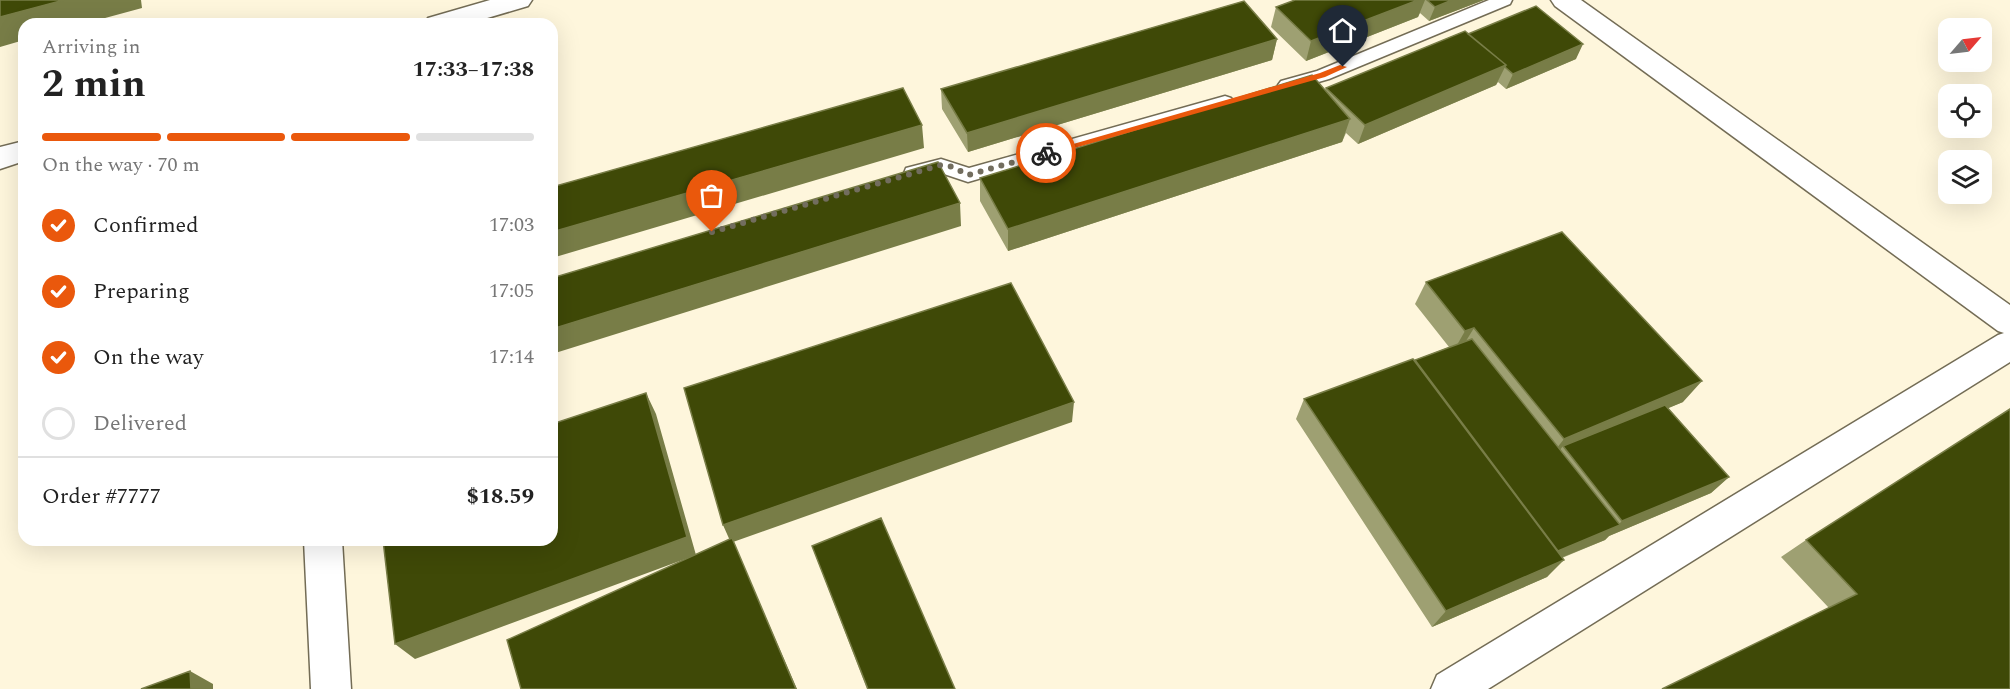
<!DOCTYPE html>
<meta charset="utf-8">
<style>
:root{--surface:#fff;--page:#f2f2f2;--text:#222;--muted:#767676;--line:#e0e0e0;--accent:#ea580c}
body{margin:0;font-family:Spectral,serif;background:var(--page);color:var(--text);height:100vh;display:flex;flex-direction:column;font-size:22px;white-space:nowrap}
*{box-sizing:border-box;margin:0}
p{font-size:20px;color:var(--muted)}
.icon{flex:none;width:33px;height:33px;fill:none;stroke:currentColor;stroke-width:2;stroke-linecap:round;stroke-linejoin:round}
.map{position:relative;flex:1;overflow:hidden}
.drawer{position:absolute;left:18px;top:18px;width:540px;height:528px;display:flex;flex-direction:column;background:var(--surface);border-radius:18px;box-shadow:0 6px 24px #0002}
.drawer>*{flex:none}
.needle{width:39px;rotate:62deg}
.buttons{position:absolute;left:1938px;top:18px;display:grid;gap:12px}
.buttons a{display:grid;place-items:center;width:54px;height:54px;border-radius:12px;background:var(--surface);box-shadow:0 6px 24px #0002;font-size:30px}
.pin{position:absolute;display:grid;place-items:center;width:51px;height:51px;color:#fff;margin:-62px -26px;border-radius:50% 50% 50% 0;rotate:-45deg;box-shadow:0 0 6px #0007}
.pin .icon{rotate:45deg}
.courier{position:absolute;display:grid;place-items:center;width:60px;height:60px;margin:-30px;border:4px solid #ea580c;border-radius:50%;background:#fff;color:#222;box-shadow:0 2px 8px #0007}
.head em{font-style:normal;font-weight:700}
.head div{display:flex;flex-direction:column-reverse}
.head{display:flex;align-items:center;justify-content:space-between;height:102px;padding:0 24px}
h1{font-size:39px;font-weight:700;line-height:45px}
.bar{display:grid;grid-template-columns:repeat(4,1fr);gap:9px 6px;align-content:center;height:72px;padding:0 24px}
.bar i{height:8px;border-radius:4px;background:var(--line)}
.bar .current{background:var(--accent)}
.bar p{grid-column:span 4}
.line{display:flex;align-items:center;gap:15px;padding:0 24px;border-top:2px solid var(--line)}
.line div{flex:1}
ol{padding:0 24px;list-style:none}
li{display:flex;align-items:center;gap:18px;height:66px}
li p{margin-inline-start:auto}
li .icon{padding:6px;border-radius:50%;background:var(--accent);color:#fff;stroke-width:4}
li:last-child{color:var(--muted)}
li i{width:33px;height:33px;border:3px solid var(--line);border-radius:50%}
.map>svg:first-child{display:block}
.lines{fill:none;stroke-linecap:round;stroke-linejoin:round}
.service-casing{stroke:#736c55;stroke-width:3}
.minor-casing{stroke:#736c55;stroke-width:3}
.tertiary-casing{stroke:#736c55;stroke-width:3}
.service{fill:#fff;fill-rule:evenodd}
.minor{fill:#fff;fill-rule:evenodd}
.tertiary{fill:#fff;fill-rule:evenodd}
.wall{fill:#9ea072}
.shaded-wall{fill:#787d47}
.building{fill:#3f4907;stroke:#787d47;stroke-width:1.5}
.route{fill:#ea580c}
.done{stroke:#726d5e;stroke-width:6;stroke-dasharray:0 10.8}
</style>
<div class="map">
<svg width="2010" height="689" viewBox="0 0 2010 689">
<rect width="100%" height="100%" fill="#fef6dc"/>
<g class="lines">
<defs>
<path id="service" d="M1489,0H1512L1510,4L1329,79L1287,91L1281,89L1278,85L1281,81L1317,71Z
M1225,96L1231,98L1234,102L1231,106L968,182L941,173L913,180L906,178L904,173L906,168L941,159L969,168Z"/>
<path id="minor" d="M490,0H532L528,6L467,24H424L428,18Z
M24,141V161L0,169V147Z
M2010,331V362L1488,689H1431L1437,675L1998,335Z
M304,540H342L351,689H311Z"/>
<path id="tertiary" d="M1551,0H1581L2010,305V335L1998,331L1555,6Z"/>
</defs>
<use href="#service" class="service-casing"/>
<use href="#minor" class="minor-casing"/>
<use href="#tertiary" class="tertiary-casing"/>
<use href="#service" class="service"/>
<use href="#minor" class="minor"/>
<use href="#tertiary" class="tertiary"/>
</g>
<path class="wall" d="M1295,0H1484L1429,21L1420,13L1418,17L1306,61L1271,27L1276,7Z
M1468,34L1576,59L1506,89L1498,82L1496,85L1358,144L1346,133L1342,142L1008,251L980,201V178L1325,90L1326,88Z
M1277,39L1272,60L968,152L942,109L941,89Z
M1426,282L1683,402L1668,408L1729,477L1711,493L1609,536L1605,540L1562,558L1547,577L1432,627L1296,419L1304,399L1414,361L1415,360L1449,347L1415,304Z
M1806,540L2010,689L1829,608L1781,557Z
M812,546L955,689H867Z"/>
<path class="shaded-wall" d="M64,0H141L142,8L83,24H24V40L0,47V17Z
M1418,0H1425L1418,17L1306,61L1311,41Z
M1452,0H1484L1429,21L1435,7Z
M1277,39L1272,60L968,152L967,133Z
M1583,44L1576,59L1506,89L1513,74Z
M1506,65L1496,85L1358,144L1365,125Z
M1350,119L1342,142L1008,251V229Z
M922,125L924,148L552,258V232Z
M960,203L961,226L552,354V329Z
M1474,328L1461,349L1453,352L1465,331Z
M1702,381L1683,402L1566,451L1563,446L1556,455L1549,458L1564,439Z
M646,393L656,414L696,555L415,659L395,644Z
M1074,402L1072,422L733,542L797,689H796L723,525Z
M1729,477L1711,493L1609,536L1605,540L1543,565L1558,551L1618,525L1622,521Z
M1564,560L1547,577L1432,627L1446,611Z
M190,671L213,684V689H191Z"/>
<path class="building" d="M0,0H64L0,17Z
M1295,0H1418L1311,41L1276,7Z
M1427,0H1452L1435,7Z
M1244,1L1277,39L967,133L941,89Z
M1536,6L1583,44L1513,74L1505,67L1506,65L1468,34Z
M1465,31L1506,65L1365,125L1326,88Z
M1312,75L1350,119L1008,229L980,178Z
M903,88L922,125L552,232V187Z
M938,162L960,203L552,329V278Z
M1562,232L1702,381L1564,439L1474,328L1465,331L1426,282Z
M1011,283L1074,402L723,525L684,388Z
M1472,339L1620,525L1558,551L1415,360Z
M1413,359L1564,560L1446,611L1304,399Z
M646,393L687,537L395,644L383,540H552V424Z
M1665,405L1729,477L1622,521L1563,446Z
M2010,409V689H1662L1857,594L1806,540Z
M881,518L955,689H868L812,546Z
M732,538L796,689H521L507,640Z
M190,671L191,689H141Z"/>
<path class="route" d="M1340,65L1347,67L1325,77L1046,156L1042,153L1320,73Z"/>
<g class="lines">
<path class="done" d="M712,232L941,165L953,167L968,175L1046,153"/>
</g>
</svg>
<div class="buttons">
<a><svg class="needle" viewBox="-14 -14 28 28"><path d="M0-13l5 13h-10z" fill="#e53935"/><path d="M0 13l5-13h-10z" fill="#767676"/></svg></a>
<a><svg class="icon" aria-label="locate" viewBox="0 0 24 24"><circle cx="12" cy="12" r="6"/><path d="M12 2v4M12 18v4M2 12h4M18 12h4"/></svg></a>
<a><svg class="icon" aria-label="layers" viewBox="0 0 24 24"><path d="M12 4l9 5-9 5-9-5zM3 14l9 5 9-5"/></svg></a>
</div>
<div class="pin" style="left:712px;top:232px;background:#ea580c"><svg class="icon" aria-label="bag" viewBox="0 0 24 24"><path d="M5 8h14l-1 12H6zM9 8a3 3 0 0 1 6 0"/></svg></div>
<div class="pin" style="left:1343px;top:67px;background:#1f2937"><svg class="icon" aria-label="home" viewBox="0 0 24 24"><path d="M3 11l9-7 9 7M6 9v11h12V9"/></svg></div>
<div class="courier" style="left:1046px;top:153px"><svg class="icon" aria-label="bike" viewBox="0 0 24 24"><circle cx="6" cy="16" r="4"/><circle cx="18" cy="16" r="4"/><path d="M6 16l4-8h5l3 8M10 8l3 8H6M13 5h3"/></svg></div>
<section class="drawer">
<div class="head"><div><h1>2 min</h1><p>Arriving in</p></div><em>17:33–17:38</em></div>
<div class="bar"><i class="current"></i><i class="current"></i><i class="current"></i><i></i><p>On the way · 70 m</p></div>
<ol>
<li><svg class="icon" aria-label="check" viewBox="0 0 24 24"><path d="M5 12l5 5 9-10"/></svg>Confirmed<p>17:03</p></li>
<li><svg class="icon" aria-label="check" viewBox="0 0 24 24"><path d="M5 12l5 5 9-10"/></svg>Preparing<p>17:05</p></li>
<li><svg class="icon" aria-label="check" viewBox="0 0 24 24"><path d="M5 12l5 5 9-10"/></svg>On the way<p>17:14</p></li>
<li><i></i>Delivered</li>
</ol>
<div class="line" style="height:78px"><div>Order #7777</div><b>$18.59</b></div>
</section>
</div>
